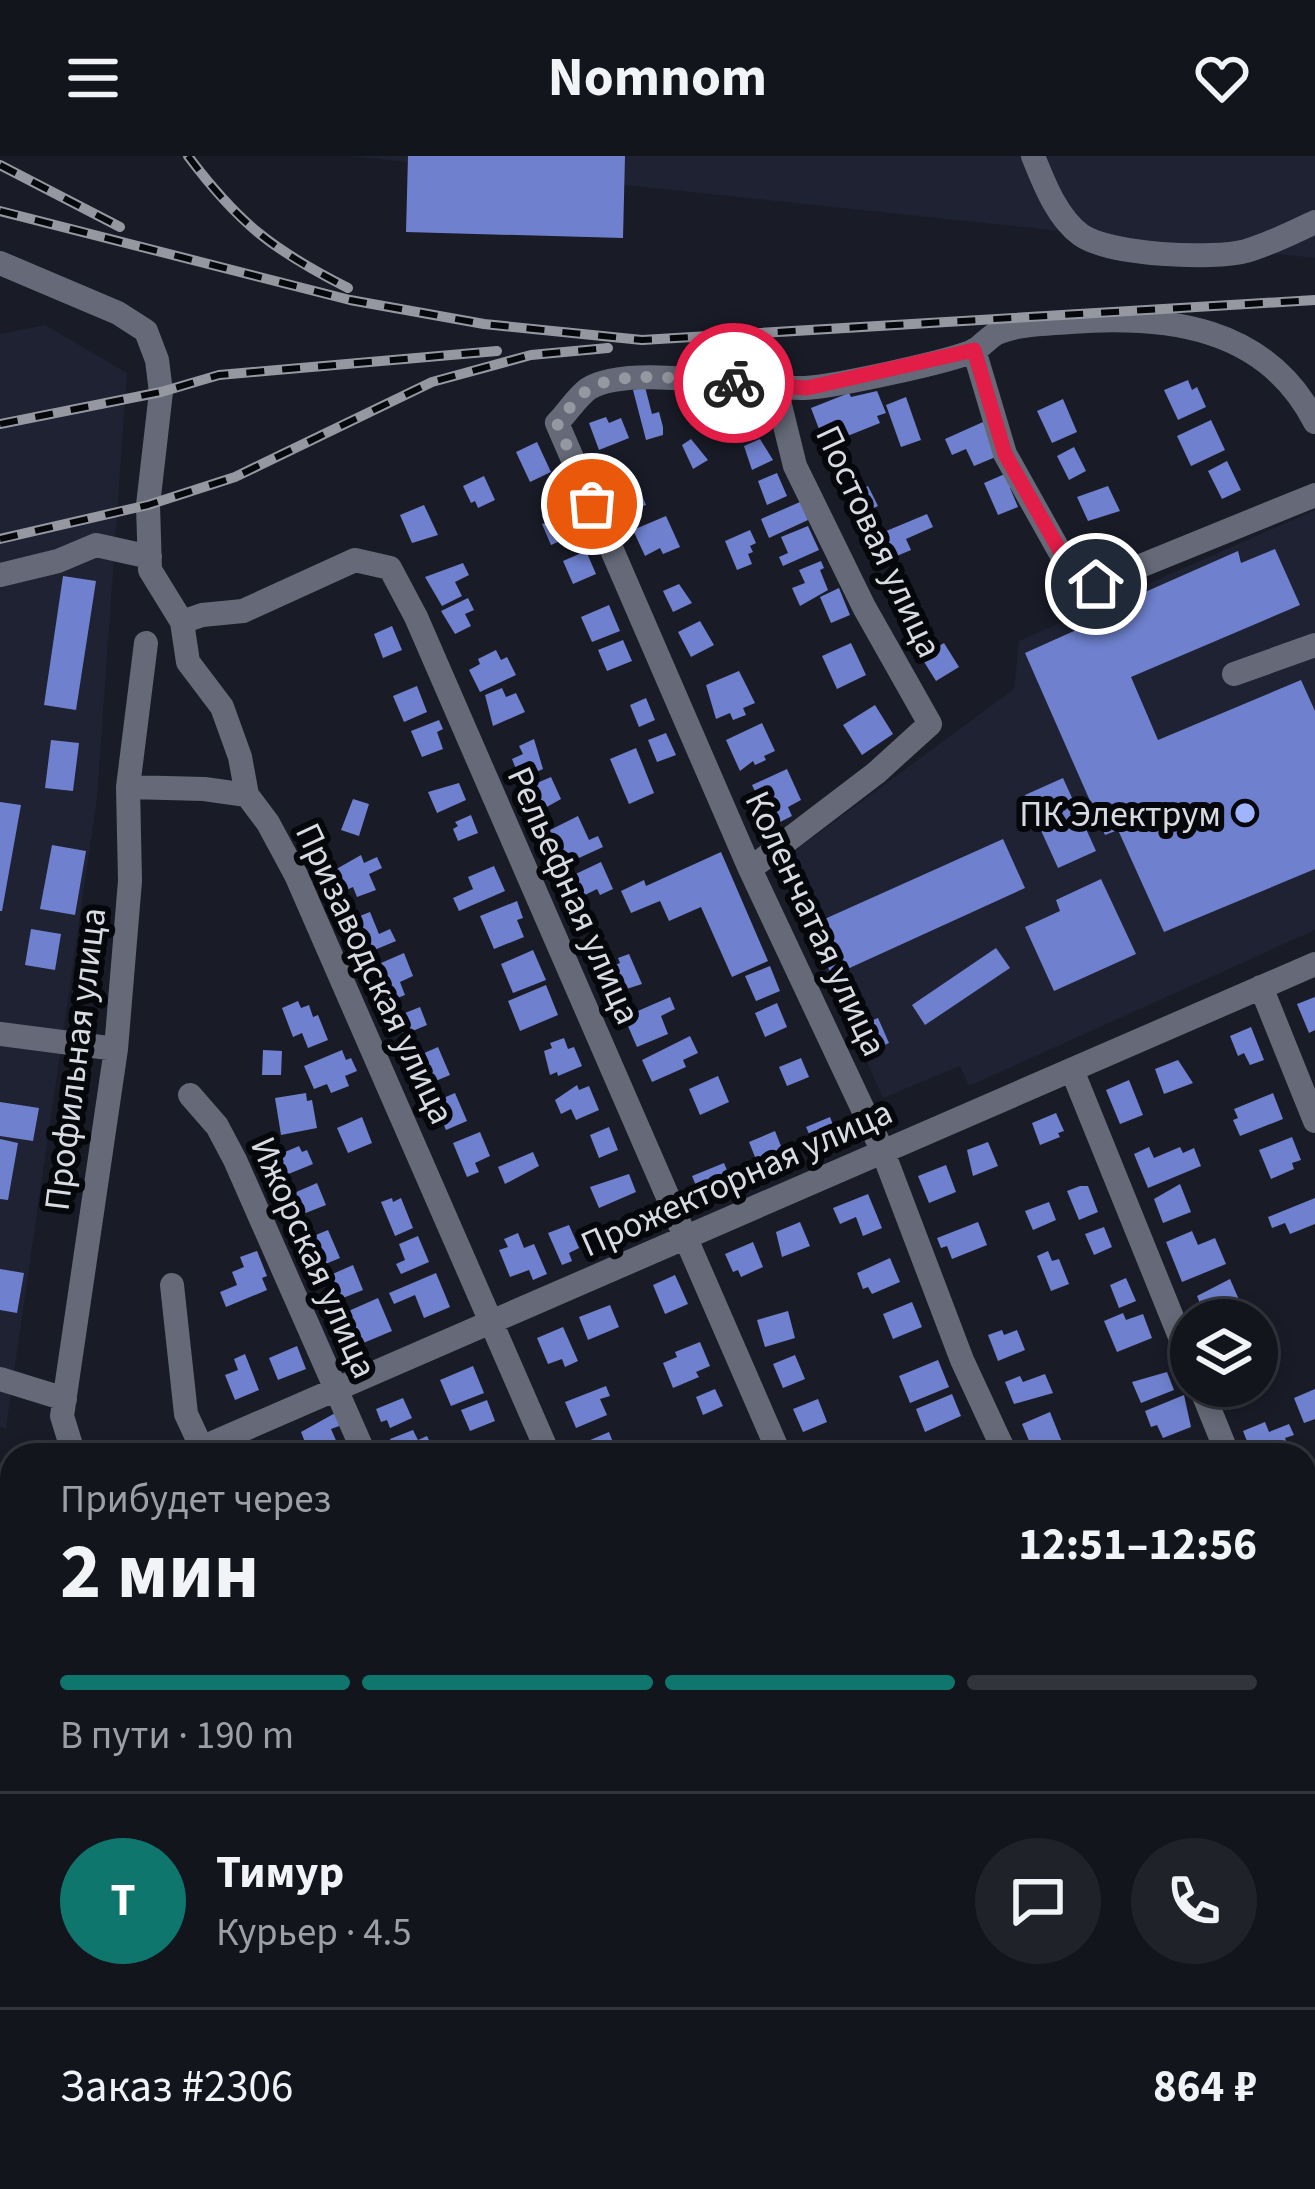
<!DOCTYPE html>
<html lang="ru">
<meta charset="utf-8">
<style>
:root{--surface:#13151d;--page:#20222a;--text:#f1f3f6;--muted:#9d9fa4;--line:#32343b;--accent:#0f766e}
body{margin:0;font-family:"Source Sans 3",sans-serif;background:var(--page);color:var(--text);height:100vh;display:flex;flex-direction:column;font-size:45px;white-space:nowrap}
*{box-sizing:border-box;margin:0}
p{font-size:39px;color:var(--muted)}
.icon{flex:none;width:66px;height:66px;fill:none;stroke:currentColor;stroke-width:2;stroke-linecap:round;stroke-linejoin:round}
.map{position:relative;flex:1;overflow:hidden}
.side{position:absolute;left:0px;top:1287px;width:1317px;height:747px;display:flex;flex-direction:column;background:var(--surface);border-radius:36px 36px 0 0;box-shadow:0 6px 18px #0003,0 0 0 3px var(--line)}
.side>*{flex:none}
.fabs{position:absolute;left:1170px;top:1143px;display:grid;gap:24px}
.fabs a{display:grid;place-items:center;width:108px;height:108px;border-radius:50%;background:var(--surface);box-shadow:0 6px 18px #0003,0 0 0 3px var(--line);font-size:60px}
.pin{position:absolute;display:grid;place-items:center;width:102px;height:102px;color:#fff;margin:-51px;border:6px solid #fff;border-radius:50%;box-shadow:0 3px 12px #0007}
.courier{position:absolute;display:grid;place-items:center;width:120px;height:120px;margin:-60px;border:9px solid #e11d48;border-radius:50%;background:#fff;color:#222;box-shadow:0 3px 15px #0007}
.head em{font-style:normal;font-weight:700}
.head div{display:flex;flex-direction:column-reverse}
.head{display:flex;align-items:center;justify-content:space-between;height:204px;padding:0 60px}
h1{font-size:78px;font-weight:700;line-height:90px}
.bar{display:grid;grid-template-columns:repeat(4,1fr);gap:18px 12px;align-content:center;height:144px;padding:0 60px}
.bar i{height:15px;border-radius:9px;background:var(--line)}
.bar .active{background:var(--accent)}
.bar p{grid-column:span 4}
.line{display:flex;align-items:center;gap:30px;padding:0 60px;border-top:3px solid var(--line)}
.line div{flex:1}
.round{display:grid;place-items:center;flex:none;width:126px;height:126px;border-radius:63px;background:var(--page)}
header{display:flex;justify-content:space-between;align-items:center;height:156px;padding:0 60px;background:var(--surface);font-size:54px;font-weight:700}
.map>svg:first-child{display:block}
.built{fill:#1e2233}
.building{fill:#6f81ce}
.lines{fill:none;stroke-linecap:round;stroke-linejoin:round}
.minor{stroke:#666a78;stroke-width:24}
.rail-casing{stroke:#9598a1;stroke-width:10}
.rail{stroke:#06070b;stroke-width:6;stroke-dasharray:18;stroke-linecap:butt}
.done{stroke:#9698a1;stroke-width:12;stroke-dasharray:0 21.6}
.route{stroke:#e11d48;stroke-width:15}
.poi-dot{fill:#a0b3fd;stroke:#06070b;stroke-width:4.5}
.labels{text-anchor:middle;stroke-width:12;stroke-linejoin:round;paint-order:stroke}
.street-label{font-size:36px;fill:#d9dbe3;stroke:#06070b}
.poi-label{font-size:36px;fill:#d9dbe3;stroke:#06070b;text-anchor:end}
</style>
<header><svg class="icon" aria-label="menu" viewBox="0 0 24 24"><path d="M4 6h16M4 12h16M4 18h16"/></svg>Nomnom<svg class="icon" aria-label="heart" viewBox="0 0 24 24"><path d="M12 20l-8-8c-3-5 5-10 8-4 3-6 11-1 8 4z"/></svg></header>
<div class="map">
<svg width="1315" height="2033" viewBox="0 0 1315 2033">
<rect width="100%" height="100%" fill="#191c27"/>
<path class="built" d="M351,0H1315V102Z
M45,169L127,217L97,642L6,1272L0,1271V178Z
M1315,354V774L969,930L960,910L883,942L778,707L1014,533L1019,485Z"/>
<path class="building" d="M408,0H625L623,82L406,76Z
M1188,224L1192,234L1197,231L1206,251L1178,264L1164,234Z
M645,231L652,258L659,256L663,271V279L646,284L633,234Z
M877,235L886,257L877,260L880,267L825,289L811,252L849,237L851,241Z
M906,241L921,284L901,291L886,249Z
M1063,243L1077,276L1052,287L1037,255Z
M606,261L609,267L621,262L629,282L599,294L589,267Z
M1211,264L1225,294L1191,310L1177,280Z
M983,266L998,300L974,310L966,293L952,299L945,283Z
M691,283L708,304L693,313L682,289Z
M760,283L773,304L752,314L744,290Z
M537,286L551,316L530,326L516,296Z
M1074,291L1086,315L1069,324L1057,300Z
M1227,305L1241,334L1222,343L1208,315Z
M1014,314L1020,328L1010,332L1018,351L998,359L984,327Z
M777,317L787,340L767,349L758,325Z
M484,320L495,344L478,352L475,345L471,347L463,330Z
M638,330L646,349L628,356L619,339Z
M868,330L878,350L857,360L847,340Z
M1108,330L1120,355L1088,365L1077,341Z
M800,346L808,364L769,382L761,363Z
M424,349L438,379L412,387L400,359Z
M927,358L933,371L906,383L911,394L878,408L867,383Z
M572,359L579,377L551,389L542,368Z
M666,360L680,391L663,398L660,392L645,400L633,374Z
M808,370L819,394L783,410L779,401L788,397L781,381Z
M750,374L756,387L750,390L753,396L748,398L752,408L737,414L725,385Z
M1275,393L1300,449L1131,521L1158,584L1301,524L1315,555V713L1164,776L1118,674L1105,679L1025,497L1085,470L1084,463L1238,395L1241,407Z
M586,395L596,418L573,428L563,405Z
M821,405L824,412L820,414L828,434L800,450L792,432L805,427L799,414Z
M463,407L469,419L455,426L462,440L442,450L425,421Z
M63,420L96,425L76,554L44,549Z
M679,428L692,447L673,456L663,435Z
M839,432L850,459L831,467L820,441Z
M468,442L474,454L465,458L471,470L455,478L441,455Z
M609,449L620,475L592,486L581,461Z
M700,465L714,489L691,501L678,476Z
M392,470L402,494L383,502L374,478Z
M623,484L632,505L607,515L598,494Z
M851,487L866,519L837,533L822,500Z
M944,487L959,511L936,525L921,501Z
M496,494L501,504L507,501L516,519L480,536L469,514L480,508L478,503Z
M739,515L755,547L743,552L746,559L733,564L730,557L716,563L706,529Z
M417,530L427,556L404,566L393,540Z
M502,532L506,541L516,537L525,556L493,570L485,539Z
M646,542L655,564L639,571L630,549Z
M875,549L893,578L862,599L843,569Z
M439,564L443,573L437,576L443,593L422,601L411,575Z
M762,567L775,595L764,600L766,604L755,609L753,605L740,615L726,584Z
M666,577L676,599L657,606L648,584Z
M534,583L543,613L520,623L512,603L523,598L519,590Z
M51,584L79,587L73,635L45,632Z
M636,592L654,637L629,648L610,603Z
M787,613L801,644L788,651L792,660L780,666L776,656L767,660L752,629Z
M551,621L561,643L529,661L526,653L531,650L523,633Z
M1063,622L1096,695L1058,712L1025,639Z
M459,627L466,644L437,657L428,636Z
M353,643L369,648L359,680L341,674Z
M0,646L21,649L2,755H0Z
M471,659L478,677L458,685L453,673L458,670L455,666Z
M578,660L589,684L598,680L603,691L557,712L540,679Z
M1003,683L1025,732L832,820L809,770Z
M52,689L86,695L75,759L40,753Z
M721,696L768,805L732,821L701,751L669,765L660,745L631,757L621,735L644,724L646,730Z
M361,699L364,707L377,701L382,712L369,718L376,734L357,741L353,731L342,736L333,715Z
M601,706L613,733L600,739L597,733L573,745L563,724Z
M494,710L505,735L459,755L453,742L473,733L468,721Z
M1101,723L1136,798L1054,835L1025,771L1060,755L1056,744Z
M517,745L523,762L517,764L524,781L494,793L480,760Z
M370,756L379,778L390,773L396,785L372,795L370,790L364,792L352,763Z
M31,773L61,778L55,814L25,809Z
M996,792L1010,812L925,869L912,849Z
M533,794L546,824L513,837L501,808Z
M404,797L413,820L400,826L405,839L382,848L370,819L384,813L381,807Z
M629,798L642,828L614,837L604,814L620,807L618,802Z
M770,810L780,835L756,845L745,820Z
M546,829L558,859L520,875L508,845Z
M670,841L675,853L661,860L668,878L637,891L624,861Z
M1315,841V874L1309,877L1297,848Z
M298,845L301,852L309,849L313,861L318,859L328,884L308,892L302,877L293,881L282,852Z
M777,847L787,871L765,881L755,857Z
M420,851L427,869L403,879L395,861Z
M878,862L889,887L861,899L851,873Z
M1251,871L1264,904L1250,909L1244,897L1238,900L1230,880Z
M690,880L698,897L683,904L686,911L652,926L642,904Z
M564,882L568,893L574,891L582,910L558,920L557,916L550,919L544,895L552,892L550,887Z
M438,891L450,919L426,929L417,906L424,903L422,898Z
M263,894L282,895L281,919H262Z
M342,894L346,904L351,902L357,915L345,920L349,930L331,937L327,928L314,933L304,910Z
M801,902L809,921L787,930L779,911Z
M1178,904L1193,927L1164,938L1155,913Z
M718,920L729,946L700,959L689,933Z
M1129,924L1143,959L1120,968L1106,934Z
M577,929L579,934L589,930L599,954L576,964L571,953L561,958L555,944Z
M306,937L307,945L312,944L317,972L281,979L275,942Z
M455,937L467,965L446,974L434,946Z
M1273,937L1283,963L1240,980L1233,964L1238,962L1234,953Z
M0,946L39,952L33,985L0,980Z
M1056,957L1064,975L1058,977L1060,981L1040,989L1032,967Z
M362,961L372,987L348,997L337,972Z
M830,961L838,982L815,991L806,971Z
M609,971L618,994L599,1002L590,979Z
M775,975L787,1005L761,1016L749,986Z
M480,976L490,1000L475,1007L479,1016L467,1021L453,987Z
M1292,981L1301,1004L1292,1007L1294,1013L1271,1023L1259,994Z
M0,983L18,987L8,1044L0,1043Z
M988,986L998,1010L973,1020L967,994Z
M299,990L302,996L307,994L313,1008L286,1019L278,999Z
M1149,991L1154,1002L1180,991L1183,997L1194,992L1201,1010L1148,1032L1134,998Z
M533,996L539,1010L505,1028L498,1011Z
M724,1007L733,1029L701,1042L692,1020Z
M946,1009L956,1036L929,1047L918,1020Z
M629,1018L636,1036L599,1052L590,1031Z
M317,1027L326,1049L303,1058L294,1037Z
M1180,1028L1191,1056L1163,1067L1154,1043Z
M1080,1030H1088L1098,1056L1079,1064L1067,1035Z
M868,1038L882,1072L863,1080L856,1061L840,1068L833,1052Z
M392,1042L393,1046L401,1042L413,1072L395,1080L381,1046Z
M1315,1042V1068L1290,1078L1285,1067L1272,1072L1268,1061Z
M1049,1046L1056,1064L1033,1074L1025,1055Z
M800,1066L810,1090L782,1101L776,1076Z
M978,1066L987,1089L952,1103L947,1090L941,1092L937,1082Z
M569,1069L579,1092L569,1097L572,1105L562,1109L548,1077Z
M1104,1071L1112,1091L1094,1099L1085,1078Z
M328,1074L340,1102L323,1109L311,1081Z
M1192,1075L1198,1089L1215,1082L1226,1108L1182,1126L1166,1086Z
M518,1077L524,1092L534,1088L547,1118L533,1124L529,1114L510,1121L499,1094L508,1091L504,1083Z
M418,1080L429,1106L401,1118L396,1108L405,1104L399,1088Z
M753,1086L763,1111L741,1121L738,1114L733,1116L725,1098Z
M257,1095L267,1120L262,1122L267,1134L226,1151L220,1136L237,1129L232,1116L244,1111L240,1101Z
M1048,1095L1052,1105L1059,1103L1069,1128L1051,1135L1037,1100Z
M890,1102L900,1126L872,1138L868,1131L863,1133L857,1117Z
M353,1109L363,1134L338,1144L328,1120Z
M0,1113L24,1117L17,1157L0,1154Z
M436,1117L450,1151L424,1162L415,1139L394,1148L389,1137Z
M675,1119L688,1148L665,1158L653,1129Z
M1126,1122L1136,1145L1119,1152L1110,1129Z
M1230,1123L1240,1146L1205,1160L1197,1140Z
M378,1142L392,1175L349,1193L335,1161Z
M912,1146L922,1171L893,1183L883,1158Z
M610,1149L619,1171L588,1184L579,1161Z
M788,1155L795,1182L765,1191L757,1164Z
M1123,1157L1126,1164L1143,1158L1152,1182L1117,1196L1104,1165Z
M563,1171L578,1205L565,1211L562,1203L548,1208L537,1182Z
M1002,1174L1004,1179L1017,1174L1025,1194L998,1205L988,1179Z
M700,1186L710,1210L696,1216L699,1221L673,1232L663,1207L677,1201L675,1196Z
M297,1190L306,1213L278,1224L269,1202Z
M245,1198L259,1234L235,1244L225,1219L238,1214L234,1203Z
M795,1199L805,1223L783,1232L773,1208Z
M938,1204L949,1231L910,1247L899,1220Z
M473,1210L484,1237L451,1250L440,1224Z
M1167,1216L1174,1234L1141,1247L1132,1226Z
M1045,1218L1053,1237L1014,1248L1005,1226L1020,1220L1023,1226Z
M606,1230L610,1240L600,1243L607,1259L576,1272L565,1246Z
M715,1233L723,1250L703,1259L696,1241Z
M1315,1233V1263L1304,1267L1294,1242Z
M952,1238L961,1260L925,1276L916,1253Z
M1184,1239L1191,1271L1163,1282L1157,1269L1151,1271L1145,1255Z
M403,1242L412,1262L390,1272L387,1264L381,1266L376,1253Z
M818,1243L827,1266L803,1276L793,1253Z
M487,1244L495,1265L470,1275L461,1254Z
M337,1256L342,1269L331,1273L338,1289L310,1299L301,1276Z
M1050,1256L1062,1286L1034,1297L1022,1268Z
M1265,1266L1269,1276L1289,1268L1294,1279L1285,1282L1289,1293L1264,1299L1260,1289L1250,1293L1243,1275Z
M413,1274L418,1284L427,1280L436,1299H405L403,1292L395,1295L390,1283Z
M609,1276L618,1299H586L583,1293L590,1290L588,1285Z
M719,2022H756V2033H719Z"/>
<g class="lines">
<path class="minor" d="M1033,0C1044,27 1057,62 1081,79C1110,99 1212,104 1246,95C1270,88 1292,77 1315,66
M0,107L118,157L146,175L157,204L161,236L148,349L150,414L182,466L188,506L222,551L240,601L247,639L268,667L296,719L549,1299
M974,194L1005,298L1075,423L1096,428L1315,339
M0,419L58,405L96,389L150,401
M182,466L202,459L243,455L355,404L390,412L416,461L780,1299
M1234,518L1315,489
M128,631L204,633L247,639
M750,713L876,617L930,568L864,451L795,310L775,229
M1261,831L1315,965
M0,878L116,893
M1072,914L1191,1208
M190,939L217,970L235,1004L365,1299
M172,1129L186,1258L205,1299
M0,1223L65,1243
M1200,1230L1228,1299
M74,1299L62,1260L116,893L130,725L128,631L146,487
M185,1299L1315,808
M1006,1299L962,1204L883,996L750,713L557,267C567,257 577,241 588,233C629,206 753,234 805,232C831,231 954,205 975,194C983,189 989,181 997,177C1017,168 1048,168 1070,166C1167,159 1266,170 1315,266
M0,1407L12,1404
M1305,1474L1315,1468
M1305,1594L1315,1610
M1305,1997L1313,2017
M0,2013L12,1993
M787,2023L788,2022
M223,2033L236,2022"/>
<defs>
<path id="rail" d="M188,0C239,68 273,94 348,132
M0,9L120,71
M0,55L350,144L484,168L642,184L1315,144
M0,268L161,236L219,219L497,195
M0,383L148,349L235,321L432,226L531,199L608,192"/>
</defs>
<use href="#rail" class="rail-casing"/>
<use href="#rail" class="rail"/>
</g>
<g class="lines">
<path class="done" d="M592,348L557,267C567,256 578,239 591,232C626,212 693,225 734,227"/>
<path class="route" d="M734,227L807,232L974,194L1005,298L1076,423L1096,428"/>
</g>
<circle class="poi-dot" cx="1245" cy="657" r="12"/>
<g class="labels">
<g class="street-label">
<text transform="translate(880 385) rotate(65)" y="13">Постовая улица</text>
<text transform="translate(575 739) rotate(66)" y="13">Рельефная улица</text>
<text transform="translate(817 767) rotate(65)" y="13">Коленчатая улица</text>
<text transform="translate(376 817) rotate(65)" y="13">Призаводская улица</text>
<text transform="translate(74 903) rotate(-83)" y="13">Профильная улица</text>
<text transform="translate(736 1021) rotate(-24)" y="13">Прожекторная улица</text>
<text transform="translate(315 1101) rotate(66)" y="13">Ижорская улица</text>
</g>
<g class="poi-label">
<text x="1221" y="670">ПК Электрум</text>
</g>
</g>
</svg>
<div class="fabs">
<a><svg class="icon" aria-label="layers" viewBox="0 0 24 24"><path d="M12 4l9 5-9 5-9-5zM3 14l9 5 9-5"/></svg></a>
</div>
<div class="pin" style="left:592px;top:348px;background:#ea580c"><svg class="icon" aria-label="bag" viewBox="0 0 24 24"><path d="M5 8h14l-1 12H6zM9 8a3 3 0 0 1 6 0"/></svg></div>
<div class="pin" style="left:1096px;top:428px;background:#1f2937"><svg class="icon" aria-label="home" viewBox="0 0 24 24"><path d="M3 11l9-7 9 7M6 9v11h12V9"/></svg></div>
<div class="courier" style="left:734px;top:227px"><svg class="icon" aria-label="bike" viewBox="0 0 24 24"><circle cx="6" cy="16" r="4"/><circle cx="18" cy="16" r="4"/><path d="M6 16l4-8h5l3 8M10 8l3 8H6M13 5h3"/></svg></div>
<section class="side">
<div class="head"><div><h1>2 мин</h1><p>Прибудет через</p></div><em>12:51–12:56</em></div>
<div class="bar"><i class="active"></i><i class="active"></i><i class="active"></i><i></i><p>В пути · 190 m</p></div>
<div class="line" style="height:216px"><b class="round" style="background:var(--accent);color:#fff">Т</b><div><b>Тимур</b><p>Курьер · 4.5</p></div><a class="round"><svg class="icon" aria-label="chat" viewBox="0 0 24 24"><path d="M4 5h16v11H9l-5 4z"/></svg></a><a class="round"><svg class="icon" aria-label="phone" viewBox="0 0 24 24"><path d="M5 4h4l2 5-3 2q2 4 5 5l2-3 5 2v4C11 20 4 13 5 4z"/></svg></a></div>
<div class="line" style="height:156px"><div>Заказ #2306</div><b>864 ₽</b></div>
</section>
</div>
